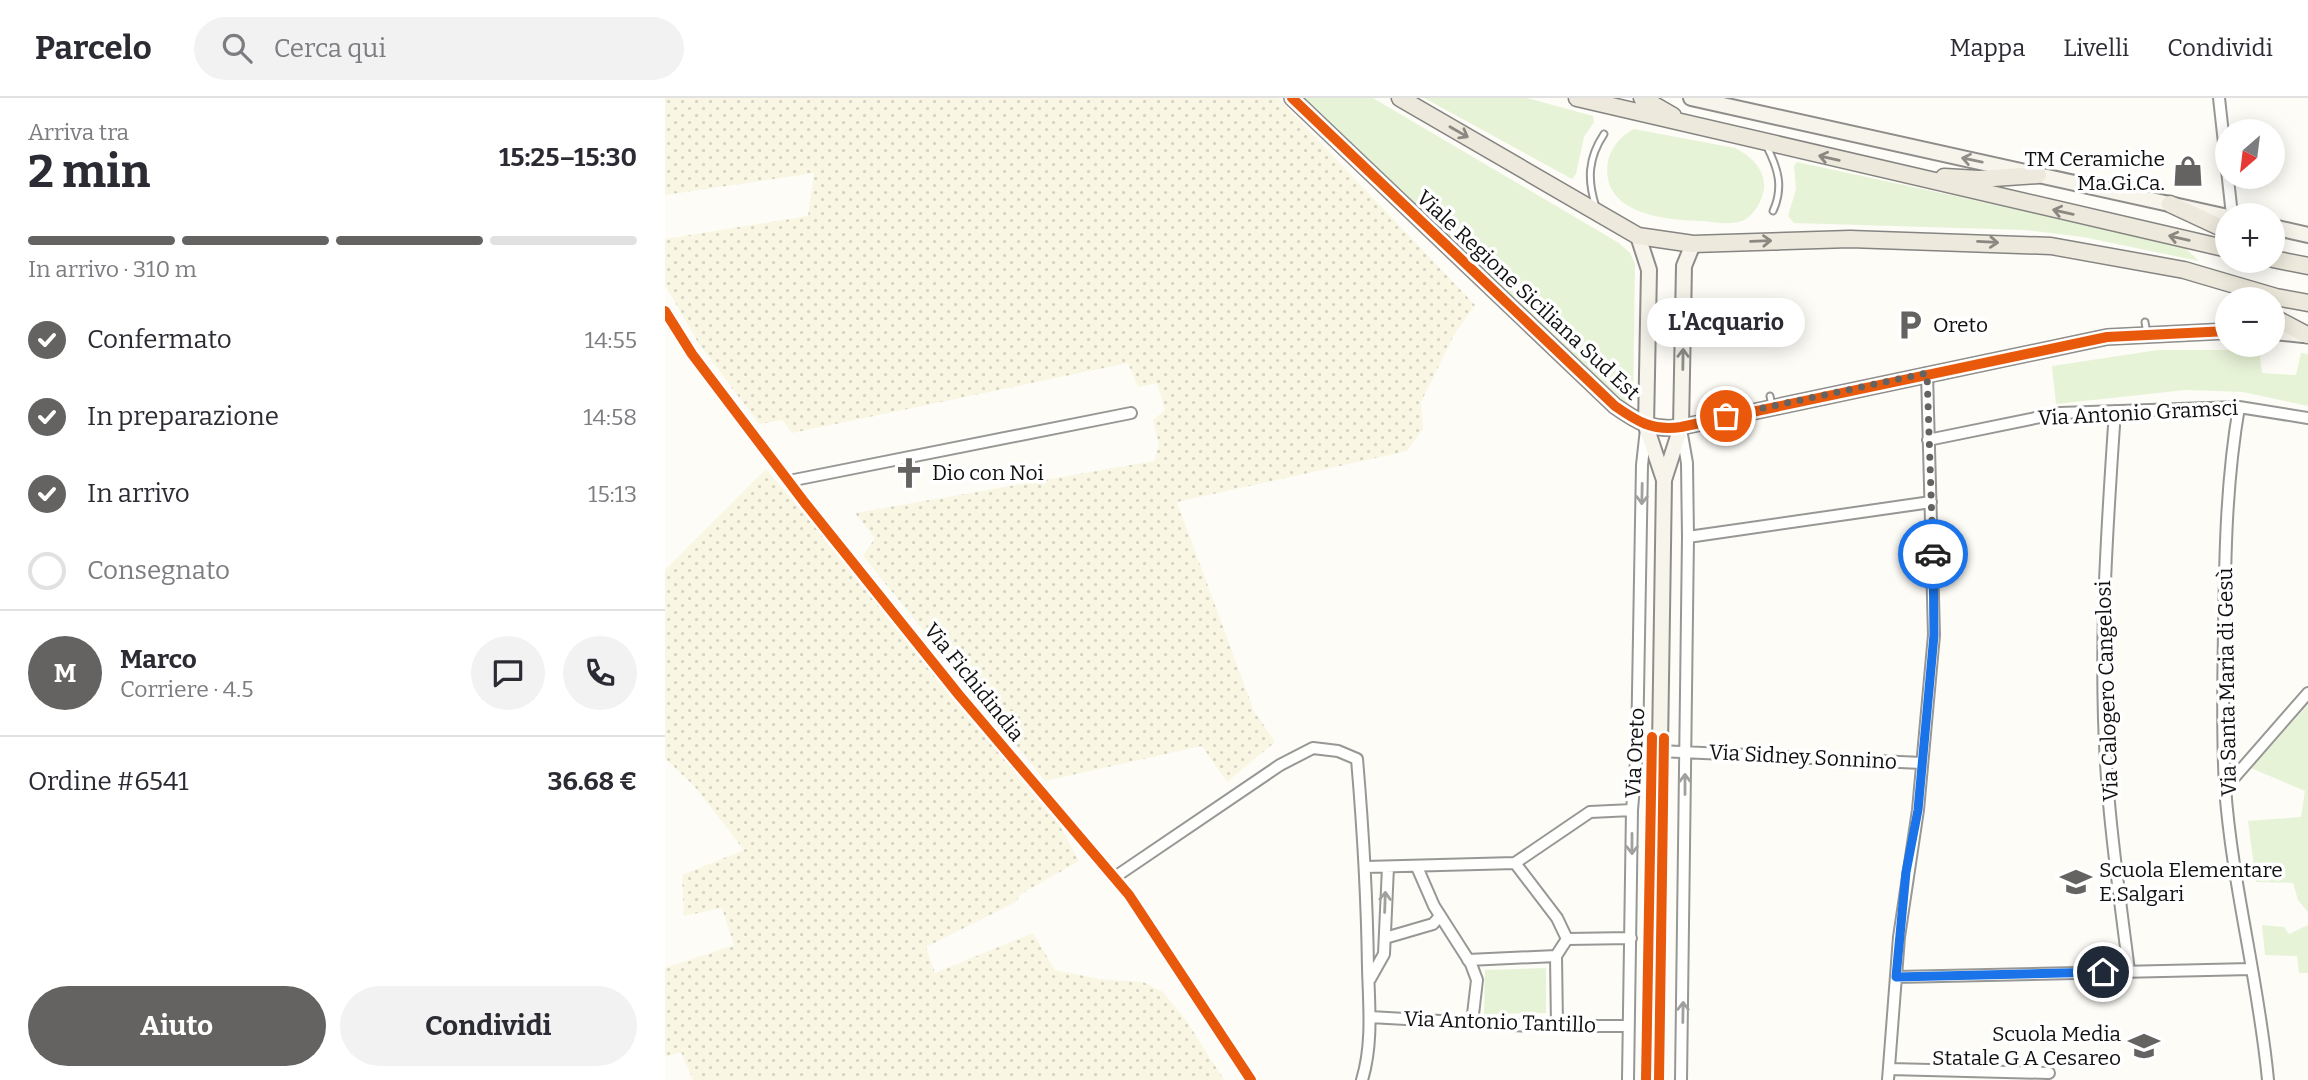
<!DOCTYPE html>
<html lang="it">
<meta charset="utf-8">
<style>
:root{--surface:#fff;--page:#f2f2f3;--text:#2b2b33;--muted:#7c7c81;--line:#e1e1e2;--accent:#646362}
body{margin:0;font-family:Bitter,serif;background:var(--page);color:var(--text);height:100vh;display:flex;flex-direction:column;font-size:26px;white-space:nowrap}
*{box-sizing:border-box;margin:0}
p{font-size:23px;color:var(--muted)}
.icon{flex:none;width:38px;height:38px;fill:none;stroke:currentColor;stroke-width:2;stroke-linecap:round;stroke-linejoin:round}
.map{position:relative;flex:1;overflow:hidden}
.side{display:flex;flex-direction:column;background:var(--surface);width:665px}
.side>*{flex:none}
.needle{width:46px;rotate:208deg}
.tools{position:absolute;left:1550px;top:21px;display:grid;gap:14px}
.tools a{display:grid;place-items:center;width:70px;height:70px;border-radius:50%;background:var(--surface);box-shadow:0 4px 18px #0003;font-size:35px}
.pin{position:absolute;display:grid;place-items:center;width:60px;height:60px;color:#fff;margin:-30px;border:4px solid #fff;border-radius:50%;box-shadow:0 2px 7px #0007}
.courier{position:absolute;display:grid;place-items:center;width:70px;height:70px;margin:-35px;border:5px solid #1a73e8;border-radius:50%;background:#fff;color:#222;box-shadow:0 2px 9px #0007}
.bubble{position:absolute;height:49px;border-radius:24px;background:var(--surface);box-shadow:0 4px 18px #0003;font-size:23px;font-weight:700;line-height:49px;text-align:center}
.head em{font-style:normal;font-weight:700}
.head div{display:flex;flex-direction:column-reverse}
.head{display:flex;align-items:center;justify-content:space-between;height:119px;padding:0 28px}
h1{font-size:46px;font-weight:700;line-height:52px}
.bar{display:grid;grid-template-columns:repeat(4,1fr);gap:10px 7px;align-content:center;height:84px;padding:0 28px}
.bar i{height:9px;border-radius:5px;background:var(--line)}
.bar .on{background:var(--accent)}
.bar p{grid-column:span 4}
.line{display:flex;align-items:center;gap:18px;padding:0 28px;border-top:2px solid var(--line)}
.line div{flex:1}
.round{display:grid;place-items:center;flex:none;width:74px;height:74px;border-radius:37px;background:var(--page)}
ol{padding:0 28px;list-style:none}
li{display:flex;align-items:center;gap:21px;height:77px}
li p{margin-inline-start:auto}
li .icon{padding:7px;border-radius:50%;background:var(--accent);color:#fff;stroke-width:4}
li:last-child{color:var(--muted)}
li i{width:38px;height:38px;border:4px solid var(--line);border-radius:50%}
.cta{display:flex;gap:14px;margin-top:auto;padding:14px 28px}
.cta a{flex:1;height:80px;border-radius:42px;background:var(--accent);color:#fff;font-size:28px;font-weight:700;line-height:80px;text-align:center}
.cta a+a{background:var(--page);color:var(--text)}
header{display:flex;align-items:center;gap:42px;box-sizing:border-box;height:98px;padding:0 35px;background:var(--surface);border-bottom:2px solid var(--line)}
header strong{font-size:33px}
nav{display:flex;gap:38px;margin-inline-start:auto;font-size:24px}
.search{width:490px;height:63px;background:var(--page);display:flex;align-items:center;gap:18px;box-sizing:border-box;padding:0 24px;border-radius:38px;color:var(--muted);font-size:26px}
main{display:flex;flex:1;min-height:0}
.map>svg:first-child{display:block}
.farmland{fill:url(#farmland-dots)}
.grass{fill:#e7f3d7}
.lines{fill:none;stroke-linecap:round;stroke-linejoin:round}
.lane-casing{stroke:#979795;stroke-width:9}
.street-casing{stroke:#979795;stroke-width:14}
.secondary-casing{stroke:#8e8d8b;stroke-width:18}
.primary-casing{stroke:#858482;stroke-width:19}
.lane{stroke:#fffffe;stroke-width:5}
.street{stroke:#fffffe;stroke-width:10}
.secondary{stroke:#f6f4eb;stroke-width:14}
.primary{stroke:#ede9dc;stroke-width:16}
.cycleway-casing{stroke:#fff;stroke-width:15}
.cycleway{stroke:#e8590c;stroke-width:10}
.oneway{stroke:#8a8881}
.oneway2{stroke:#8f8e89}
.oneway3{stroke:#a0a09f}
.done{stroke:#646362;stroke-width:7;stroke-dasharray:0 12.6}
.route{stroke:#1a73e8;stroke-width:9}
.labels{text-anchor:middle;stroke-width:7;stroke-linejoin:round;paint-order:stroke}
.poi-label{font-size:21px;fill:#111;stroke:#fff;text-anchor:start}
.street-label{font-size:21px;fill:#111;stroke:#fff}
</style>
<header>
<strong>Parcelo</strong>
<div class="search"><svg class="icon" aria-label="search" viewBox="0 0 24 24"><circle cx="10" cy="10" r="6"/><path d="M15 15l6 6"/></svg>Cerca qui</div>
<nav><a>Mappa</a><a>Livelli</a><a>Condividi</a></nav>
</header>
<main>
<section class="side">
<div class="head"><div><h1>2 min</h1><p>Arriva tra</p></div><em>15:25–15:30</em></div>
<div class="bar"><i class="on"></i><i class="on"></i><i class="on"></i><i></i><p>In arrivo · 310 m</p></div>
<ol>
<li><svg class="icon" aria-label="check" viewBox="0 0 24 24"><path d="M5 12l5 5 9-10"/></svg>Confermato<p>14:55</p></li>
<li><svg class="icon" aria-label="check" viewBox="0 0 24 24"><path d="M5 12l5 5 9-10"/></svg>In preparazione<p>14:58</p></li>
<li><svg class="icon" aria-label="check" viewBox="0 0 24 24"><path d="M5 12l5 5 9-10"/></svg>In arrivo<p>15:13</p></li>
<li><i></i>Consegnato</li>
</ol>
<div class="line" style="height:126px"><b class="round" style="background:var(--accent);color:#fff">M</b><div><b>Marco</b><p>Corriere · 4.5</p></div><a class="round"><svg class="icon" aria-label="chat" viewBox="0 0 24 24"><path d="M4 5h16v11H9l-5 4z"/></svg></a><a class="round"><svg class="icon" aria-label="phone" viewBox="0 0 24 24"><path d="M5 4h4l2 5-3 2q2 4 5 5l2-3 5 2v4C11 20 4 13 5 4z"/></svg></a></div>
<div class="line" style="height:91px"><div>Ordine #6541</div><b>36.68 €</b></div>
<div class="cta"><a>Aiuto</a><a>Condividi</a></div>
</section>
<div class="map">
<svg width="1643" height="982" viewBox="0 0 1643 982">
<defs>
<pattern id="farmland-dots" width="8" height="8" patternUnits="userSpaceOnUse" patternTransform="scale(1.75)"><rect width="8" height="8" fill="#f9f7e4"/><path d="M2 2h.1M6 6h.1" fill="none" stroke="#d4d3c3" stroke-width="1.8" stroke-linecap="round"/></pattern>
</defs>
<rect width="100%" height="100%" fill="#fdfcf7"/>
<path class="farmland" d="M0,0H613L810,207L789,237L756,304L758,331L742,353L512,404L589,613L610,644L562,684L537,648L380,683L198,458L210,440L190,415L489,363L494,346L488,322L500,312L492,285L473,289L463,265L127,335L117,322L94,326L34,246L0,187V141L143,118L149,75L0,97Z
M101,371L240,534L393,724L414,763L356,796L351,804L261,849L270,875L368,835L390,872L434,881L478,884L498,894L521,922L559,982H28L16,954L0,959V870L69,847L57,810L19,818L17,777L79,752L30,689L0,660V472Z"/>
<path class="grass" d="M640,0H708L954,145L965,155L970,166L968,306L958,305Z
M759,0H862L928,18L929,24L919,39L911,76L907,81Z
M969,31L1070,50C1086,58 1101,72 1099,91C1097,103 1090,116 1079,122C1067,128 1049,124 1037,123C1000,122 934,116 943,63C946,49 957,37 969,31Z
M1132,64L1517,147L1534,163L1418,139L1360,132L1129,125L1123,118L1131,91L1129,68Z
M1493,252H1594L1597,275L1631,277L1636,255L1643,256V308L1578,294L1521,292L1391,306L1387,268Z
M1643,607V814L1633,802L1628,785L1591,784L1583,723L1636,719L1640,693L1586,670Z
M1597,827L1619,829L1624,836L1643,827V875H1634L1632,858L1600,857Z
M881,870V915L819,916L820,872Z"/>
<g class="lines">
<defs>
<path id="lane" d="M1101,47C1113,70 1119,89 1108,113
M931,109C922,82 923,60 939,36
M1480,224L1482,236
M1105,298L1107,308"/>
<path id="street" d="M1554,0L1567,117
M0,213L27,256L140,405L294,597L464,797L586,982
M1574,309C1561,384 1560,459 1559,535C1558,586 1557,638 1560,689C1567,787 1594,884 1603,982
M1450,313C1441,443 1432,575 1444,705C1449,761 1457,817 1464,873
M1016,331L1022,365L1023,439L1016,982
M1263,342L1395,315L1574,309L1643,320
M124,383L466,315
M1023,439L1266,404
M972,652L1257,665
M1560,690L1643,595
M850,765L892,820L902,841L966,840
M701,769L850,765L925,714L967,712
M752,769L769,808L806,866L812,882L807,925
M450,779L615,667L648,650L673,653L692,661C698,731 702,800 703,870C704,907 708,946 697,982
M720,840L768,826L775,818
M891,858L892,927
M803,862L891,858L902,841
M1231,879L1586,871
M705,881L719,856L723,769
M705,919L864,928H964
M1224,971L1384,975
M963,982L967,712L972,652L977,367L981,331
M1223,982L1234,839L1253,712L1269,537L1262,275"/>
<path id="secondary" d="M627,0L950,308C973,324 987,333 1016,329L1442,239L1563,233
M1026,0L1563,119
M1608,129L1643,137
M973,138L984,172L981,328L999,382
M1608,234L1638,237
M990,982L999,382L1016,329L1019,168L1028,146"/>
<path id="primary" d="M735,0L973,138L1028,146L1185,141L1386,148L1519,172L1611,199L1643,205
M912,0L1563,151
M977,0L1008,18
M1279,79L1314,81L1373,77
M1505,106L1563,133
M1608,161L1643,168
M1608,219L1642,237"/>
</defs>
<use href="#lane" class="lane-casing"/>
<use href="#street" class="street-casing"/>
<use href="#secondary" class="secondary-casing"/>
<use href="#primary" class="primary-casing"/>
<use href="#lane" class="lane"/>
<use href="#street" class="street"/>
<use href="#secondary" class="secondary"/>
<use href="#primary" class="primary"/>
<defs>
<path id="cycleway" d="M627,0L950,308C973,324 987,333 1016,329L1442,239L1563,233
M0,213L27,256L140,405L294,597L464,797L586,982
M981,982L987,639
M994,982L999,640"/>
</defs>
<use href="#cycleway" class="cycleway-casing"/>
<use href="#cycleway" class="cycleway"/>
</g>
<defs><path id="oneway-shaft" d="M-6 0H5M1.5-3L5.5 0L1.5 3" fill="none" stroke-width="1.6" stroke-linecap="round" stroke-linejoin="round" transform="scale(1.75)"/></defs>
<g class="oneway">
<use href="#oneway-shaft" transform="translate(794 34) rotate(30)"/>
<use href="#oneway-shaft" transform="translate(1164 60) rotate(-167)"/>
<use href="#oneway-shaft" transform="translate(1398 114) rotate(-167)"/>
<use href="#oneway-shaft" transform="translate(1514 140) rotate(-167)"/>
<use href="#oneway-shaft" transform="translate(1096 143) rotate(-2)"/>
<use href="#oneway-shaft" transform="translate(1323 144) rotate(3)"/>
</g>
<g class="oneway2">
<use href="#oneway-shaft" transform="translate(1307 62) rotate(-168)"/>
<use href="#oneway-shaft" transform="translate(1018 261) rotate(-89)"/>
</g>
<g class="oneway3">
<use href="#oneway-shaft" transform="translate(977 396) rotate(91)"/>
<use href="#oneway-shaft" transform="translate(1020 686) rotate(-90)"/>
<use href="#oneway-shaft" transform="translate(967 746) rotate(90)"/>
<use href="#oneway-shaft" transform="translate(720 804) rotate(-88)"/>
<use href="#oneway-shaft" transform="translate(1018 914) rotate(-89)"/>
</g>
<g class="lines">
<path class="done" d="M1061,318L1262,275L1268,456"/>
<path class="route" d="M1268,456L1269,537L1253,712L1241,774L1231,879L1438,874"/>
</g>
<defs>
<symbol id="shop-bare" viewBox="-9 -9 18 18"><path d="M-5-2.5h2.3a2.7 3.5 0 0 1 5.4 0H5L5.5 6h-11ZM-1.5-2.5h3a1.5 2.3 0 0 0-3 0Z" fill="#646362" stroke="#fff" stroke-width="2.5" paint-order="stroke"/></symbol>
<symbol id="parking-bare" viewBox="-9 -9 18 18"><path d="M-3.5-5.5H1a3.5 3.5 0 0 1 0 7H-1V5.5H-3.5ZM-1-3.4V-.6H.8a1.4 1.4 0 0 0 0-2.8Z" fill="#646362" stroke="#fff" stroke-width="2.5" paint-order="stroke"/></symbol>
<symbol id="church-bare" viewBox="-9 -9 18 18"><path d="M-1.2-6h2.4v3.5h3.3v2.4h-3.3V6h-2.4V-.1h-3.3v-2.4h3.3Z" fill="#646362" stroke="#fff" stroke-width="2.5" paint-order="stroke"/></symbol>
<symbol id="school-bare" viewBox="-9 -9 18 18"><path d="M0-5L7-2L0 1L-7-2ZM-4 1L0 2.5L4 1V4Q0 6-4 4Z" fill="#646362" stroke="#fff" stroke-width="2.5" paint-order="stroke"/></symbol>
</defs>
<g fill-rule="evenodd">
<use href="#shop-bare" x="1501" y="51" width="44" height="44"/>
<use href="#parking-bare" x="1223" y="205" width="44" height="44"/>
<use href="#church-bare" x="222" y="353" width="44" height="44"/>
<use href="#school-bare" x="1389" y="762" width="44" height="44"/>
<use href="#school-bare" x="1457" y="926" width="44" height="44"/>
</g>
<g class="labels">
<g class="poi-label">
<text x="1500" y="68" text-anchor="end">TM Ceramiche<tspan x="1500" dy="24">Ma.Gi.Ca.</tspan></text>
<text x="1268" y="234">Oreto</text>
<text x="267" y="382">Dio con Noi</text>
<text x="1434" y="779">Scuola Elementare<tspan x="1434" dy="24">E.Salgari</tspan></text>
<text x="1456" y="943" text-anchor="end">Scuola Media<tspan x="1456" dy="24">Statale G A Cesareo</tspan></text>
</g>
<g class="street-label">
<text transform="translate(863 197) rotate(43)" y="7">Viale Regione Siciliana Sud Est</text>
<text transform="translate(1473 315) rotate(-3)" y="7">Via Antonio Gramsci</text>
<text transform="translate(309 584) rotate(51)" y="7">Via Fichidindia</text>
<text transform="translate(1562 584) rotate(-91)" y="7">Via Santa Maria di Gesù</text>
<text transform="translate(1442 593) rotate(-92)" y="7">Via Calogero Cangelosi</text>
<text transform="translate(970 655) rotate(-87)" y="7">Via Oreto</text>
<text transform="translate(1138 659) rotate(3)" y="7">Via Sidney Sonnino</text>
<text transform="translate(835 924) rotate(2)" y="7">Via Antonio Tantillo</text>
</g>
</g>
</svg>
<div class="tools">
<a><svg class="needle" viewBox="-14 -14 28 28"><path d="M0-13l5 13h-10z" fill="#e53935"/><path d="M0 13l5-13h-10z" fill="#7c7c81"/></svg></a>
<a>+</a>
<a>−</a>
</div>
<div class="pin" style="left:1061px;top:318px;background:#ea580c"><svg class="icon" aria-label="bag" viewBox="0 0 24 24"><path d="M5 8h14l-1 12H6zM9 8a3 3 0 0 1 6 0"/></svg></div>
<div class="pin" style="left:1438px;top:874px;background:#1f2937"><svg class="icon" aria-label="home" viewBox="0 0 24 24"><path d="M3 11l9-7 9 7M6 9v11h12V9"/></svg></div>
<div class="courier" style="left:1268px;top:456px"><svg class="icon" aria-label="car" viewBox="0 0 24 24"><path d="M5 17H2v-5l4-1 3-4h7l3 4 3 1v5h-3M9 17h6M6 11h13"/><circle cx="7" cy="17" r="2"/><circle cx="17" cy="17" r="2"/></svg></div>
<div class="bubble" style="left:982px;top:200px;width:158px">L'Acquario</div>
</div>
</main>
